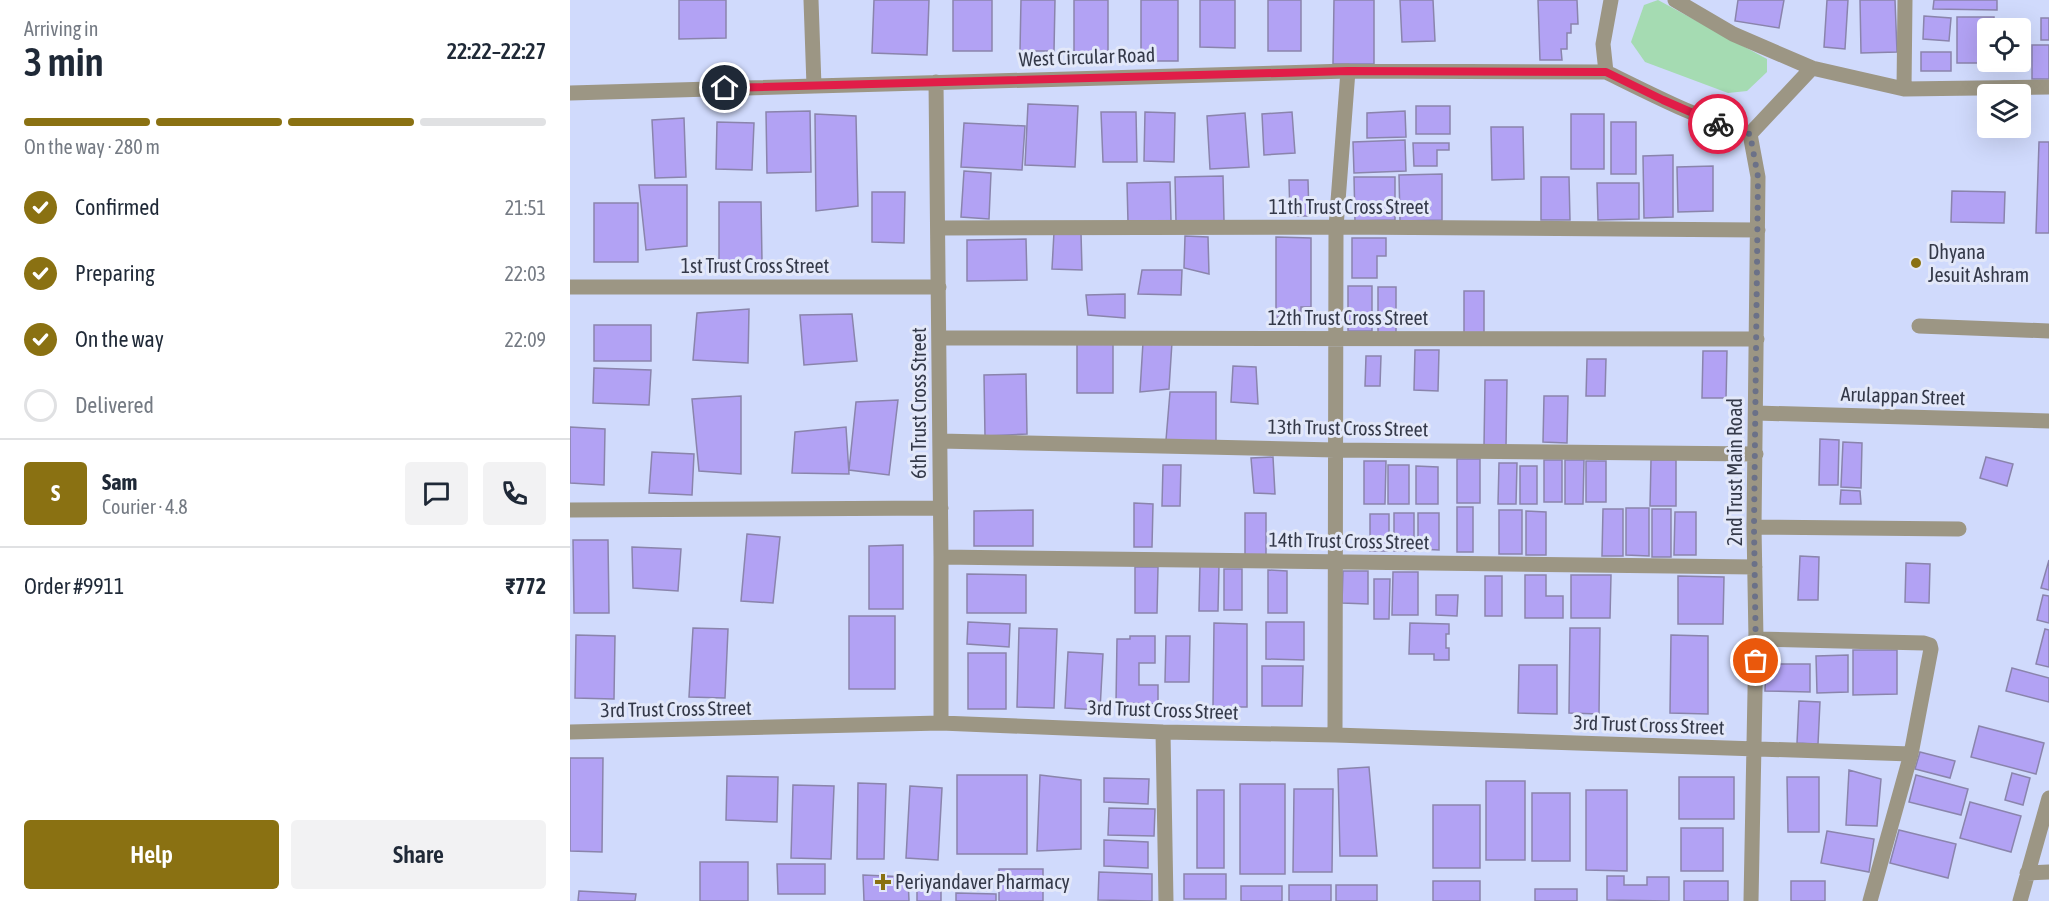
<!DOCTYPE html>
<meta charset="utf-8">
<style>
:root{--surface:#fff;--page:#f2f2f3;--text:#1f2937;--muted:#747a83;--line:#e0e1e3;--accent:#8a7112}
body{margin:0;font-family:"Asap Condensed",sans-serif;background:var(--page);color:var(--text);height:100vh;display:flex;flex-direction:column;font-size:22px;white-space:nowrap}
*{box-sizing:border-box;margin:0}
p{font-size:20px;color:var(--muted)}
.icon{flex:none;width:33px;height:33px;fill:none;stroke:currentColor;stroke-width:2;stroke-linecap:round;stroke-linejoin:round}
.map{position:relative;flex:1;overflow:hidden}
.side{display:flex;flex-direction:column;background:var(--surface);width:570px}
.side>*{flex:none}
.buttons{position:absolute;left:1407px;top:18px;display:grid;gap:12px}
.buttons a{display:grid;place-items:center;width:54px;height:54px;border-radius:6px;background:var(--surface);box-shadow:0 6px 24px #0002;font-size:30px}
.pin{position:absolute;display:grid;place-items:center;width:51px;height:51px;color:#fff;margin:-26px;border:3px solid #fff;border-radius:50%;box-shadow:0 2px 6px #0007}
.courier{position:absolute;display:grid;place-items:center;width:60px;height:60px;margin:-30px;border:4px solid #e11d48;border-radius:50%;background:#fff;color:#222;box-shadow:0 2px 8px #0007}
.head em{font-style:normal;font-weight:600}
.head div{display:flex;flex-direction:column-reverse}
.head{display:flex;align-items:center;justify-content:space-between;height:102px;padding:0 24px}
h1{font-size:39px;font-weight:600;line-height:45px}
.bar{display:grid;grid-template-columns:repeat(4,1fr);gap:9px 6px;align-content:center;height:72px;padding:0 24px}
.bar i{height:8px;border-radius:4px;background:var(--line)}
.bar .active{background:var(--accent)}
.bar p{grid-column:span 4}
.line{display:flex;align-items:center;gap:15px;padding:0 24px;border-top:2px solid var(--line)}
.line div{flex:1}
.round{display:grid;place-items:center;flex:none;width:63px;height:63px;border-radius:6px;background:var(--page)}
ol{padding:0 24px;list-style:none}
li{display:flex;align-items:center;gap:18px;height:66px}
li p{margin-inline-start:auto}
li .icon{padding:6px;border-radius:50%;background:var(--accent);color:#fff;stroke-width:4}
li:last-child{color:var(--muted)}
li i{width:33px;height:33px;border:3px solid var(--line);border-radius:50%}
.primary-button{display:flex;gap:12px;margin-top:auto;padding:12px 24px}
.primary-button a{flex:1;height:69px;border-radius:6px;background:var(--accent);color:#fff;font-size:24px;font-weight:600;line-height:69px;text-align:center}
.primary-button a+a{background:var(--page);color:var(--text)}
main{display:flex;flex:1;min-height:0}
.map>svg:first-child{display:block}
.green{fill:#a5dbb2}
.building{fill:#b2a2f4;stroke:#8a84ac;stroke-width:1.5}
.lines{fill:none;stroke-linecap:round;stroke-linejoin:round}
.minor{stroke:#9c9684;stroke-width:15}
.done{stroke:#6b7188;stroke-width:6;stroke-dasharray:0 10.8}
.route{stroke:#e11d48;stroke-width:8}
.poi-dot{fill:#8a7112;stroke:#e3e8f9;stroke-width:2}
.labels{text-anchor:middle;stroke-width:6;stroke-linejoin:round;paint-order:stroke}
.street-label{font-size:20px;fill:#343949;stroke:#e3e8f9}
.poi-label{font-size:20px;fill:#343949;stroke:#e3e8f9;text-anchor:start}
</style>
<main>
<section class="side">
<div class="head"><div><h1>3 min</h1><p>Arriving in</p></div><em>22:22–22:27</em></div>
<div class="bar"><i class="active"></i><i class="active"></i><i class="active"></i><i></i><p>On the way · 280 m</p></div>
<ol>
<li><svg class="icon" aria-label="check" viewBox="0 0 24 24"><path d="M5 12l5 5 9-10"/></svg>Confirmed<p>21:51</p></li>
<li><svg class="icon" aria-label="check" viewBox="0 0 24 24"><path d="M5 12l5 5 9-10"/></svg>Preparing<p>22:03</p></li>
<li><svg class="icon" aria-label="check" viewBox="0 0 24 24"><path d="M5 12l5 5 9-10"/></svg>On the way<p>22:09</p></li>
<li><i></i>Delivered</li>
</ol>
<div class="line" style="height:108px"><b class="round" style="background:var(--accent);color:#fff">S</b><div><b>Sam</b><p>Courier · 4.8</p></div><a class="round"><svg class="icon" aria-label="chat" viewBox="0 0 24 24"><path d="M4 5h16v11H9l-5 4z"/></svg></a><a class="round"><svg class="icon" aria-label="phone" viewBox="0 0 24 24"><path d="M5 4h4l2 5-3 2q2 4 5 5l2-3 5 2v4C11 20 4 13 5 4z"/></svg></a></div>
<div class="line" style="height:78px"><div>Order #9911</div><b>₹772</b></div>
<div class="primary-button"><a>Help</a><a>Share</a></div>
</section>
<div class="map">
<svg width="1479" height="901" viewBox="0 0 1479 901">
<rect width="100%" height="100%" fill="#d0dafc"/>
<path class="green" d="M1088,0L1197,59V72L1177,91L1158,93L1075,62L1061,42L1074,5Z"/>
<path class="building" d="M109,0H156V38L109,39Z
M304,0H359L357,55L302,53Z
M383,0H422V51H383Z
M451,0H485L484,51H450Z
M504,0H538V52L504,53Z
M571,0H608V61H571Z
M630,0H665V48L630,47Z
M698,0H731V51H698Z
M764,0H804V64H763Z
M830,0H863L865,41L832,42Z
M968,0H1007L1008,24H1001V33H997V49H991L992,60H970Z
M1168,0H1214L1209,28L1165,21Z
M1257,0H1278L1275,49L1254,47Z
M1290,0H1325L1327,52L1291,53Z
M1364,0H1427V10L1363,9Z
M1354,16L1381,18L1379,41L1353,39Z
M1387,17H1424V28H1418V62L1424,63H1387Z
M1471,18H1479V40H1471Z
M1462,45H1479V79H1462Z
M1351,52H1381V71H1351Z
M458,104L508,106L505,167L455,165Z
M846,106H880V134H846Z
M240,111L241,172L197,173L196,112Z
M835,111L836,137L797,138V113Z
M531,112H566L567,162H533Z
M575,112L605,113L604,162L574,161Z
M722,112L725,153L694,155L692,114Z
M675,113L679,167L640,169L637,116Z
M245,114L286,116L288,206L246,211Z
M1001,114H1034V169H1001Z
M114,118L116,177L85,178L82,120Z
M147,122L184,123L182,170L146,169Z
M1041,122H1066V174H1041Z
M394,123L455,126L452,170L391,167Z
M921,127H953L954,179L922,180Z
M835,140L836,171L784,173L783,142Z
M1469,142H1479V233H1466Z
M843,143H879V150H867V166H844Z
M1103,155V217L1074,218L1073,156Z
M1143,166V211L1108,212L1107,167Z
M394,171L421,173L419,219L391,217Z
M872,174V220L830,221L829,175Z
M653,176L654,221L606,222L605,177Z
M784,177H825V220L785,221Z
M971,177H999L1000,220H971Z
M719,180H738L739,216H720Z
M600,182L601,221L558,222L557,183Z
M1027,183H1069V219L1028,220Z
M69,185H117V246L76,250Z
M1382,191L1435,192L1434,223L1381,222Z
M302,192H335L334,243L302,242Z
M149,202H191L192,261H149Z
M24,203H68V262H24Z
M484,232L511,233L512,270L482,269Z
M615,236L638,237L639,274L614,268Z
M706,237L741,238V307H731V317H706Z
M782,238H816V256H807V278H782Z
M456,239L457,280L397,281V240Z
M572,270H612L611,295L568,294Z
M778,286H802V331H778Z
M808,287H826V335H808Z
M894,291H914V333H894Z
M555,294V318L518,315L516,295Z
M179,309L178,363L123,360L127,313Z
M282,314L287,361L234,365L230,315Z
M24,325H81V361H24Z
M507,342H543V393H507Z
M573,342H602L599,389L570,392Z
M845,350H869L868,391L844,390Z
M1133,351H1157L1156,398H1132Z
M796,356H811L810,386H795Z
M1017,359H1036L1035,396H1016Z
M663,366L686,367L688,404L661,402Z
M24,368L81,370L79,405L23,403Z
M456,374L457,434L415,436L414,375Z
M915,380H937L936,447H914Z
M600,392H646V444L596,440Z
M171,396V474L129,471L122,399Z
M974,396H998L997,443L973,442Z
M328,400L319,475L279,470L286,402Z
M0,427L35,429L34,485L0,483Z
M276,427L279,474L222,473L225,432Z
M1250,439L1269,440L1268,485H1249Z
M1273,442L1292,443L1291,488L1271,487Z
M82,452L124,454L122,495L79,493Z
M703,457L705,494L684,493L681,458Z
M1416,457L1443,464L1437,486L1410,478Z
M887,459H910V503H887Z
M974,460H992V502H974Z
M995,460H1014L1013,504H995Z
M1081,460H1106V506H1080Z
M794,461H816L815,504H794Z
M1016,461H1036V502H1016Z
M929,463H947L946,504H928Z
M593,465H611L610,506H592Z
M818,465H839V504H818Z
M846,466L868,467V504H846Z
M950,466H967V504H950Z
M1271,490L1290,491L1291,504H1270Z
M564,503L583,504L582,547H564Z
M887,507H903V552H887Z
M1056,508H1079V556L1056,555Z
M1033,509H1053V556H1032Z
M1082,509H1101V557H1082Z
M463,510V546H404V511Z
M929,510H952V554H929Z
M956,511L976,512V555H956Z
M1105,512H1126V555H1104Z
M675,513H696V557H675Z
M824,513H844V551H824Z
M848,513H869V550L848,549Z
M800,514H819V551H800Z
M177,534L210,537L203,603L171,601Z
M3,540H38L39,613H4Z
M333,545V609H299V546Z
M62,547L111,549L108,591L63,588Z
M1230,556L1249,557L1248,600H1228Z
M1479,560V590L1471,588Z
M1336,563L1360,564L1359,603L1335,602Z
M630,565H649L648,611H629Z
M565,567H588L587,613H565Z
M654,569H672V610H654Z
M698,570L717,571V613H698Z
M773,571H798V604L772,603Z
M823,572H848V615H822Z
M397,574L456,575V613H397Z
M955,575H976V596H993V618H955Z
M1001,575H1041L1040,618H1001Z
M915,576H932V616H915Z
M1108,576L1154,577L1153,624H1108Z
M804,579H820L819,619H804Z
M866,595H888L887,616L866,615Z
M1473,595L1479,596V623L1467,620Z
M279,616H325V689H279Z
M398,622L440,624L439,647L397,644Z
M696,622H734V660L696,659Z
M644,623L677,624V707H643Z
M840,623L879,624V634H876V648H879V660H864V654H839Z
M123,628L158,629L155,698L119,697Z
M449,628L487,629L484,708L447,707Z
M1000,628H1030L1029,714L999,713Z
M1475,629L1479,630V667L1466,664Z
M6,635L45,636L44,699L5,698Z
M1101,635L1138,636V714L1100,713Z
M560,636H585V663H569V685H588V704L546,703L547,639H560Z
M596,636H620L619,682H595Z
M1283,650H1327V694L1283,695Z
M498,652L533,654L530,710L495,708Z
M398,653H436V709H398Z
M1278,655V692L1247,693L1246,656Z
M1196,664H1240V692L1195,691Z
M949,665H987V714L948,713Z
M692,666H733L732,706H692Z
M1442,668L1479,678V702L1436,691Z
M1229,701L1250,702L1248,744L1227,743Z
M1409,726L1474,743L1466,774L1401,757Z
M1350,752L1385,761L1380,778L1345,769Z
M0,758H33L32,852L0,851Z
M799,767L807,856H770L768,769Z
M1279,770L1311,779L1307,826L1276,825Z
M1442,773L1460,778L1453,805L1435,800Z
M387,775H457V854H387Z
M470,775L511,780V849L467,851Z
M1346,775L1398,789L1391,815L1339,802Z
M157,776L208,777L207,822L156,820Z
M1109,777H1164V819H1109Z
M1217,777H1249V832H1218Z
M534,778L579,779L578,804L534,802Z
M916,781H955V860H916Z
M288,783L316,784L314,859H287Z
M670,784H715V874H670Z
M223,785L264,786L261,859L221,858Z
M340,786L372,788L368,860L336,858Z
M724,789H763L762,872H723Z
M627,790H654V868H627Z
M1016,790H1057V871L1016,870Z
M962,793H1000V861H962Z
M1400,802L1451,816L1441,852L1390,838Z
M863,805H910V868H863Z
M539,808L585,809L584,836L538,835Z
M1111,828H1153V871H1111Z
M1329,830L1386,844L1378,878L1320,863Z
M1257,831L1304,839L1299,872L1251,863Z
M534,840L578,842V868L534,866Z
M130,862H178V901H130Z
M207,864H255V894H208Z
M429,869H473V901H429Z
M529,872L582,874V901L528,900Z
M614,874H656V899H614Z
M293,875L338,877L339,901H294Z
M1037,876H1054V885H1077V877H1099V901L1037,900Z
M347,879H371V901H347Z
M863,881H910V901H863Z
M1114,881H1158V901H1114Z
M1221,881H1255V901H1221Z
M719,885H761V901H719Z
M766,885H807V901H766Z
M671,886H712V901H671Z
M965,889H1007V901H965Z
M9,891L66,894L65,901H8Z
M386,893L426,894V901H386Z"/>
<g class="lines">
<path class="minor" d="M241,0L244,86
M1041,0L1033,44L1036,72C1083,95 1129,119 1180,134
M1105,0L1163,34L1242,68L1334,89L1479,87
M366,82L371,557V723
M1334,89L1335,0
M0,93L778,71L1036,72
M369,228L766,227L1188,230
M0,287H369
M1349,326L1479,331
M369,338L1187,339
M1186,413L1479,421
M370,441L765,450L1186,454
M0,510L371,508
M1184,527L1389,529
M371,557L1185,567
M1186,639L1354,643L1360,645L1361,649L1341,754L1300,901
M0,732L371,723L593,732L765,735L1341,754
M593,732L596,901
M765,735L766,227L778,71
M1457,873L1479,872
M1181,901L1186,639L1184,527L1188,177L1180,134L1242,68
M1450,901L1479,798"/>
</g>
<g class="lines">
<path class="done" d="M1148,124L1180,134L1188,177L1184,527L1186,661"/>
<path class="route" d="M155,88L778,71L1036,72L1093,100L1148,124"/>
</g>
<g class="poi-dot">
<circle cx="1346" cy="263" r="6"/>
<path d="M310 873h6v6h6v6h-6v6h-6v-6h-6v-6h6z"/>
</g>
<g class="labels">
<g class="street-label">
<text transform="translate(517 57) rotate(-2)" y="7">West Circular Road</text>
<text x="779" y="214">11th Trust Cross Street</text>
<text x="185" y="273">1st Trust Cross Street</text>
<text x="778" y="325">12th Trust Cross Street</text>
<text transform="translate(1333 396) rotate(2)" y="7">Arulappan Street</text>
<text transform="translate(349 403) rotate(-90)" y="7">6th Trust Cross Street</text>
<text transform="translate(778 428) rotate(1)" y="7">13th Trust Cross Street</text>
<text transform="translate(1165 472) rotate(-90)" y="7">2nd Trust Main Road</text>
<text transform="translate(779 541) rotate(1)" y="7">14th Trust Cross Street</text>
<text transform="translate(106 709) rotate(-1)" y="7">3rd Trust Cross Street</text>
<text transform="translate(593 710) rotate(2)" y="7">3rd Trust Cross Street</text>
<text transform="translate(1079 725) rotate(2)" y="7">3rd Trust Cross Street</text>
</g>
<g class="poi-label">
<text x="1358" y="259">Dhyana<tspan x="1358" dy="23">Jesuit Ashram</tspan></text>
<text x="325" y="889">Periyandaver Pharmacy</text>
</g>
</g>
</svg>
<div class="buttons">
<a><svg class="icon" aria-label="locate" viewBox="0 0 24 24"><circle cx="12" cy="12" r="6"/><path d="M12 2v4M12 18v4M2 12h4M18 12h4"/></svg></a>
<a><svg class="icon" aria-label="layers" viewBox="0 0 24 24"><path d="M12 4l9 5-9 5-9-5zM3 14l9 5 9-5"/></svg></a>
</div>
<div class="pin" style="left:1186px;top:661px;background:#ea580c"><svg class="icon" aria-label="bag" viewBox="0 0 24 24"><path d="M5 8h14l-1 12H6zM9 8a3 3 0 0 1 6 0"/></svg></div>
<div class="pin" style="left:155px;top:88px;background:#1f2937"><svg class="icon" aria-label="home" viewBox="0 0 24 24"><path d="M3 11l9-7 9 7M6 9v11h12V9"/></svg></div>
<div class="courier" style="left:1148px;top:124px"><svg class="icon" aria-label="bike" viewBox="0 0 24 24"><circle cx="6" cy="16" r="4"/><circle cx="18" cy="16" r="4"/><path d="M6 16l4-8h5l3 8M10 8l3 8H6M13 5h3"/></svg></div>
</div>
</main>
